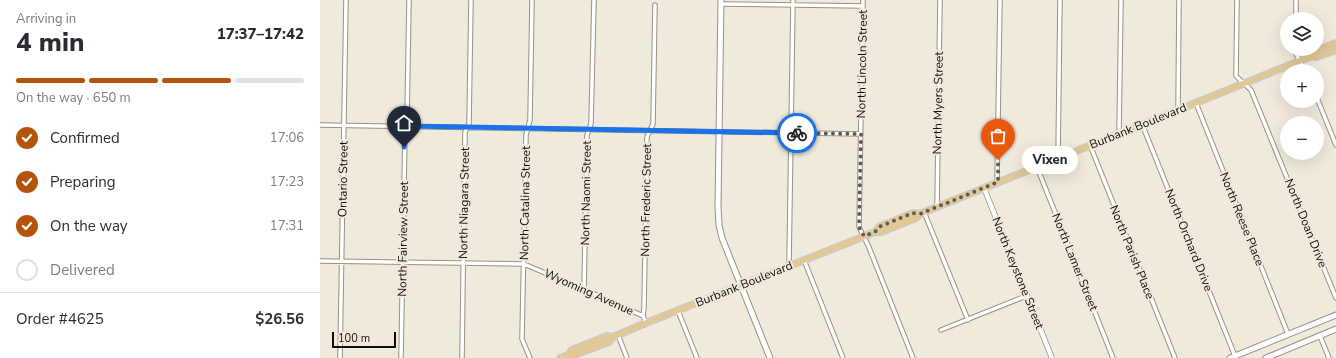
<!DOCTYPE html>
<meta charset="utf-8">
<style>
:root{--surface:#fff;--page:#f2f2f3;--text:#2b2b33;--muted:#7c7c81;--line:#e1e1e2;--accent:#b45309}
body{margin:0;font-family:"Nunito Sans",sans-serif;background:var(--page);color:var(--text);height:100vh;display:flex;flex-direction:column;font-size:15px;white-space:nowrap}
*{box-sizing:border-box;margin:0}
p{font-size:13px;color:var(--muted)}
.icon{flex:none;width:22px;height:22px;fill:none;stroke:currentColor;stroke-width:2;stroke-linecap:round;stroke-linejoin:round}
.map{position:relative;flex:1;overflow:hidden}
.panel{display:flex;flex-direction:column;background:var(--surface);width:320px}
.panel>*{flex:none}
.tools{position:absolute;left:960px;top:12px;display:grid;gap:8px}
.tools a{display:grid;place-items:center;width:44px;height:44px;border-radius:50%;background:var(--surface);box-shadow:0 4px 16px #0002;font-size:20px}
.scale{position:absolute;left:12px;bottom:10px;width:64px;box-sizing:border-box;padding-left:4px;border:2px solid #0f0d09;border-top:0;font-size:11px;line-height:14px;white-space:nowrap;color:#0f0d09;-webkit-text-stroke:3px #f0eadd;paint-order:stroke}
.pin{position:absolute;display:grid;place-items:center;width:34px;height:34px;color:#fff;margin:-41px -17px;border-radius:50% 50% 50% 0;rotate:-45deg;box-shadow:0 0 4px #0007}
.pin .icon{rotate:45deg}
.courier{position:absolute;display:grid;place-items:center;width:40px;height:40px;margin:-20px;border:3px solid #1a73e8;border-radius:50%;background:#fff;color:#222;box-shadow:0 1px 5px #0007}
.bubble{position:absolute;height:28px;border-radius:14px;background:var(--surface);box-shadow:0 4px 16px #0002;font-size:13px;font-weight:800;line-height:28px;text-align:center}
.overview em{font-style:normal;font-weight:800}
.overview div{display:flex;flex-direction:column-reverse}
.overview{display:flex;align-items:center;justify-content:space-between;height:68px;padding:0 16px}
h1{font-size:26px;font-weight:800;line-height:30px}
.bar{display:grid;grid-template-columns:repeat(4,1fr);gap:6px 4px;align-content:center;height:48px;padding:0 16px}
.bar i{height:5px;border-radius:3px;background:var(--line)}
.bar .on{background:var(--accent)}
.bar p{grid-column:span 4}
.line{display:flex;align-items:center;gap:10px;padding:0 16px;border-top:1px solid var(--line)}
.line div{flex:1}
ol{padding:0 16px;list-style:none}
li{display:flex;align-items:center;gap:12px;height:44px}
li p{margin-inline-start:auto}
li .icon{padding:4px;border-radius:50%;background:var(--accent);color:#fff;stroke-width:4}
li:last-child{color:var(--muted)}
li i{width:22px;height:22px;border:2px solid var(--line);border-radius:50%}
main{display:flex;flex:1;min-height:0}
.map>svg:first-child{display:block}
.lines{fill:none;stroke-linecap:round;stroke-linejoin:round}
.minor-casing{stroke:#969084;stroke-width:5.5}
.tertiary-casing{stroke:#969084;stroke-width:6}
.secondary-casing{stroke:#969084;stroke-width:7}
.primary-casing{stroke:#cacac9;stroke-width:8}
.minor{stroke:#fff;stroke-width:3.5}
.tertiary{stroke:#fff;stroke-width:4.5}
.secondary{stroke:#fff;stroke-width:5}
.primary{stroke:#e2c993;stroke-width:5.5}
.done{stroke:#5e5a53;stroke-width:4;stroke-dasharray:0 7.2}
.route{stroke:#1a73e8;stroke-width:5}
.labels{text-anchor:middle;stroke-width:4;stroke-linejoin:round;paint-order:stroke}
.street-label{font-size:12px;fill:#0f0d09;stroke:#f0eadd}
</style>
<main>
<section class="panel">
<div class="overview"><div><h1>4 min</h1><p>Arriving in</p></div><em>17:37–17:42</em></div>
<div class="bar"><i class="on"></i><i class="on"></i><i class="on"></i><i></i><p>On the way · 650 m</p></div>
<ol>
<li><svg class="icon" aria-label="check" viewBox="0 0 24 24"><path d="M5 12l5 5 9-10"/></svg>Confirmed<p>17:06</p></li>
<li><svg class="icon" aria-label="check" viewBox="0 0 24 24"><path d="M5 12l5 5 9-10"/></svg>Preparing<p>17:23</p></li>
<li><svg class="icon" aria-label="check" viewBox="0 0 24 24"><path d="M5 12l5 5 9-10"/></svg>On the way<p>17:31</p></li>
<li><i></i>Delivered</li>
</ol>
<div class="line" style="height:52px"><div>Order #4625</div><b>$26.56</b></div>
</section>
<div class="map">
<svg width="1016" height="358" viewBox="0 0 1016 358">
<rect width="100%" height="100%" fill="#f0eadd"/>
<g class="lines">
<defs>
<path id="minor" d="M543,0L539,227L548,245L593,358
M917,0L916,76L931,90L1016,298
M401,4L543,6
M976,19V0
M975,49V52L985,71
M997,98L1016,145
M876,103L968,334
M858,110L859,0
M822,124L915,356
M0,125L541,134
M799,133L801,0
M770,145L855,358
M738,158L740,0
M717,167L793,358
M677,182L680,0
M617,207L620,0
M604,212L648,320
M484,260L523,358
M0,261L204,264L293,302L323,316
M469,266L473,0
M264,290L267,135L271,124L274,0
M358,311L377,358
M326,323L323,316L324,308L327,137L333,124L335,5
M621,330L706,296
M298,335L307,358
M1000,336L1009,358
M20,358L26,0
M81,358L85,132L87,120L89,0
M142,358L145,132L149,124L151,0
M210,358L202,339L206,135L210,120L212,0"/>
<path id="tertiary" d="M664,188L732,358"/>
<path id="secondary" d="M401,0L398,206L399,225L402,238L450,358
M910,358L1016,315
M946,358L1016,329"/>
<path id="primary" d="M992,56L996,51L1016,43
M555,232L559,227L593,213L600,214
M248,355L252,350L287,336L293,337
M240,358L248,355H254L289,342L293,337L326,323L555,232H561L596,218L600,214L617,207L992,56L996,57L1016,50"/>
</defs>
<use href="#minor" class="minor-casing"/>
<use href="#tertiary" class="tertiary-casing"/>
<use href="#secondary" class="secondary-casing"/>
<use href="#primary" class="primary-casing"/>
<use href="#minor" class="minor"/>
<use href="#tertiary" class="tertiary"/>
<use href="#secondary" class="secondary"/>
<use href="#primary" class="primary"/>
</g>
<g class="lines">
<path class="done" d="M477,133L541,134L539,227L544,236L555,232L559,227L593,213L600,214L678,182V160"/>
<path class="route" d="M84,147L86,126L477,133"/>
</g>
<g class="labels">
<g class="street-label">
<text transform="translate(542 64) rotate(-89)" y="4">North Lincoln Street</text>
<text transform="translate(618 103) rotate(-89)" y="4">North Myers Street</text>
<text transform="translate(818 126) rotate(-22)" y="4">Burbank Boulevard</text>
<text transform="translate(23 179) rotate(-89)" y="4">Ontario Street</text>
<text transform="translate(266 193) rotate(-89)" y="4">North Naomi Street</text>
<text transform="translate(326 200) rotate(-89)" y="4">North Frederic Street</text>
<text transform="translate(144 203) rotate(-89)" y="4">North Niagara Street</text>
<text transform="translate(205 203) rotate(-89)" y="4">North Catalina Street</text>
<text transform="translate(922 219) rotate(68)" y="4">North Reese Place</text>
<text transform="translate(986 223) rotate(68)" y="4">North Doan Drive</text>
<text transform="translate(83 239) rotate(-89)" y="4">North Fairview Street</text>
<text transform="translate(869 240) rotate(68)" y="4">North Orchard Drive</text>
<text transform="translate(812 252) rotate(68)" y="4">North Parish Place</text>
<text transform="translate(755 262) rotate(68)" y="4">North Lamer Street</text>
<text transform="translate(698 273) rotate(68)" y="4">North Keystone Street</text>
<text transform="translate(424 284) rotate(-22)" y="4">Burbank Boulevard</text>
<text transform="translate(269 292) rotate(24)" y="4">Wyoming Avenue</text>
</g>
</g>
</svg>
<div class="tools">
<a><svg class="icon" aria-label="layers" viewBox="0 0 24 24"><path d="M12 4l9 5-9 5-9-5zM3 14l9 5 9-5"/></svg></a>
<a>+</a>
<a>−</a>
</div>
<div class="scale">100 m</div>
<div class="pin" style="left:678px;top:160px;background:#ea580c"><svg class="icon" aria-label="bag" viewBox="0 0 24 24"><path d="M5 8h14l-1 12H6zM9 8a3 3 0 0 1 6 0"/></svg></div>
<div class="pin" style="left:84px;top:147px;background:#1f2937"><svg class="icon" aria-label="home" viewBox="0 0 24 24"><path d="M3 11l9-7 9 7M6 9v11h12V9"/></svg></div>
<div class="courier" style="left:477px;top:133px"><svg class="icon" aria-label="bike" viewBox="0 0 24 24"><circle cx="6" cy="16" r="4"/><circle cx="18" cy="16" r="4"/><path d="M6 16l4-8h5l3 8M10 8l3 8H6M13 5h3"/></svg></div>
<div class="bubble" style="left:702px;top:146px;width:56px">Vixen</div>
</div>
</main>
